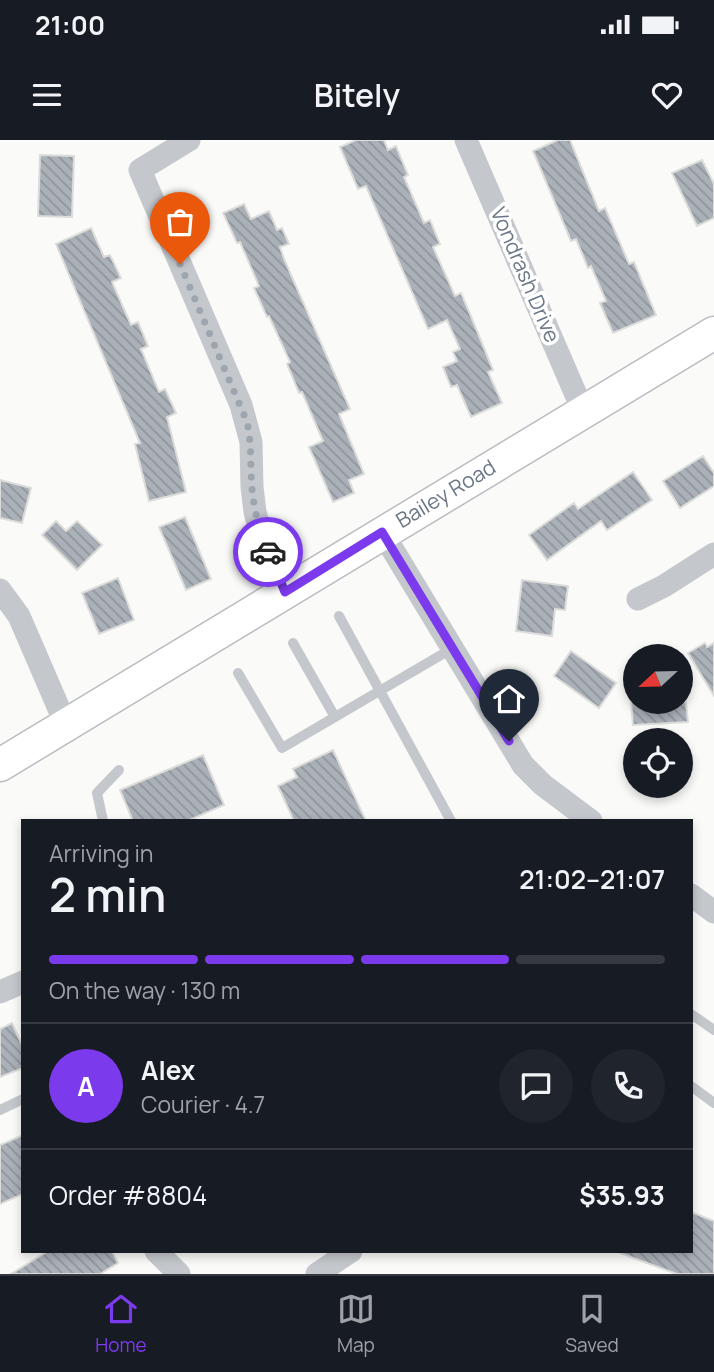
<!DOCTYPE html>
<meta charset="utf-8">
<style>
:root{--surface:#171b24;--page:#20242c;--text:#f1f3f6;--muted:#9ea1a6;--line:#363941;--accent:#7c3aed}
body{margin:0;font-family:Manrope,sans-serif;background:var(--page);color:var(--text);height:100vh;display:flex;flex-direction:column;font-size:26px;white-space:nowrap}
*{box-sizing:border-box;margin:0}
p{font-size:23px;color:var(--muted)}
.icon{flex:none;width:38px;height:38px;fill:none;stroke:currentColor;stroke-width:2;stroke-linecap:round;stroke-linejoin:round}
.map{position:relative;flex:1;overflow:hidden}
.side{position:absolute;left:21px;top:679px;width:672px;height:434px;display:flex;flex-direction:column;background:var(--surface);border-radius:0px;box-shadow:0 4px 10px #0003}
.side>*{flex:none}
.needle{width:46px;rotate:248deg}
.fabs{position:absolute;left:623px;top:504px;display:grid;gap:14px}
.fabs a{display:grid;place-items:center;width:70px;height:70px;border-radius:50%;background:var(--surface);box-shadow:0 4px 10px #0003;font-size:35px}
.pin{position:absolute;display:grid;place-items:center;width:60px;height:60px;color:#fff;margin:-72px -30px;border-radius:50% 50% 50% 0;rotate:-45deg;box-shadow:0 0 7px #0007}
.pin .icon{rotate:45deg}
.courier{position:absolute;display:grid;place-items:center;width:70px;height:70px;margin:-35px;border:5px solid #7c3aed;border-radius:50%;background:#fff;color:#222;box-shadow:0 2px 9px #0007}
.overview em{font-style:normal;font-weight:600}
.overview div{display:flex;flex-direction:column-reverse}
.overview{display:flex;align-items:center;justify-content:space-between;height:119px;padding:0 28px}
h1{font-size:46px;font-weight:600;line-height:52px}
.bar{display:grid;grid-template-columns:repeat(4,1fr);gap:10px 7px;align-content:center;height:84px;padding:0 28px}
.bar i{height:9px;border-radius:5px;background:var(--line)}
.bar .current{background:var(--accent)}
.bar p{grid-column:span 4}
.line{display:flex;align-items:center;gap:18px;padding:0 28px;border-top:2px solid var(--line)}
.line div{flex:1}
.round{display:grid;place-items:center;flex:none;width:74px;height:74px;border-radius:37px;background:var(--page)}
.status{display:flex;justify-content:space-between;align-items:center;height:49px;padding:0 35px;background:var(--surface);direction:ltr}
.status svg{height:19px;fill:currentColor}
header{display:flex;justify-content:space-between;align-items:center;height:91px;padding:0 28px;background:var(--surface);font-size:32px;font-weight:600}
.tab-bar{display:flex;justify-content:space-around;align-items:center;height:98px;border-top:2px solid var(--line);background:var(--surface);font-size:19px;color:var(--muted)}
.tab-bar a{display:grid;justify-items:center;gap:4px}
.tab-bar .current{color:var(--accent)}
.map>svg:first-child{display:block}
.building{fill:url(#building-back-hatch);stroke:#dcdcda;stroke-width:2}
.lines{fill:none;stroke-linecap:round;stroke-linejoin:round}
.secondary-casing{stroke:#b9bcc1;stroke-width:35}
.lane{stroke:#c4c7cb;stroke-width:10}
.street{stroke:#c4c7cb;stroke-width:23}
.secondary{stroke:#fff;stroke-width:32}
.done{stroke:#9da5af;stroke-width:7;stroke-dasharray:0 12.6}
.route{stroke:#7c3aed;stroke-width:9}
.labels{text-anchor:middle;stroke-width:7;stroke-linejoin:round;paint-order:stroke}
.street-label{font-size:21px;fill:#6b7787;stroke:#fff}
</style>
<div class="status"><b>21:00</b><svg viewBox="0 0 49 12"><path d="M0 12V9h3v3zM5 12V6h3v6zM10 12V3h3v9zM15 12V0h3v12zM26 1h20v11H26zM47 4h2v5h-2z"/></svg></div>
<header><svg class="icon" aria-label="menu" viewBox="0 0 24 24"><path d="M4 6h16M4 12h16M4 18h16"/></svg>Bitely<svg class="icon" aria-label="heart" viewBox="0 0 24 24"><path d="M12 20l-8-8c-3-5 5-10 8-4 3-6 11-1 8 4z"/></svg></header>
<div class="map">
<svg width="714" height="1134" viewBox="0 0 714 1134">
<defs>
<pattern id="building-back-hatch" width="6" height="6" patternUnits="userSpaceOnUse" patternTransform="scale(1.75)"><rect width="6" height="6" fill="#abb1b8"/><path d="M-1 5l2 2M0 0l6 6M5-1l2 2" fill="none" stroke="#8f959b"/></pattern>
</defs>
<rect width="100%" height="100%" fill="#fafaf8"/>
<path class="building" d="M356,0H384L388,10L396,6L408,35L404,37L424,83L430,80L440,104L433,107L455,156L461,153L470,174L493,230L488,232L502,263L471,277L457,245L451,247L443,227L457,221L453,212L460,209L447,180L428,189L366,46L358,49L340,7Z
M558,0H570L599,71L605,68L629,124L634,122L656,175L613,193L600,163L606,161L591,126L588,128L576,99L571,101L533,11Z
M40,15L74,16L72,77L38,76Z
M702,20L714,44V78L697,86L672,33Z
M244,64L251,79L269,71L277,90L282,88L289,104L280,107L284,119L350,269L339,274L364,334L349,340L354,353L333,362L309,307L323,301L302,252L299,253L287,224L290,222L269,176L267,177L254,148L259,146L240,102L237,103L223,73Z
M91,88L104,117L110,115L121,138L112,142L131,185L138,182L148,206L141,209L159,252L165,249L176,273L167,277L186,352L149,361L135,304L140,303L56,104Z
M703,316L714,333V346L680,368L663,341Z
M633,332L652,360L607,390L601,381L547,420L529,395L574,363L578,369Z
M0,340L31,348L22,383L0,378Z
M185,377L211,439L186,450L159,387Z
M56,381L66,391L77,381L102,405L77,430L42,395Z
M118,438L134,480L99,494L82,453Z
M522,440L568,446L565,470L555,469L552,496L516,491Z
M705,503L707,507L714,503V556L688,513Z
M571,511L616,543L599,568L554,536Z
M631,562H686L688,582L633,585Z
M333,610L366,681H294L278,646L297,637L293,629Z
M203,615L224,665L187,681H133L120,650Z
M12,883L23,907V928L0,937V889Z
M23,995V1054L0,1064V1005Z
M691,1072L714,1081V1134H677L620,1113L621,1111H691Z
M48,1111H112L118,1123L100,1134H11Z"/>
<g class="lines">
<defs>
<path id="secondary" d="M0,625L714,193"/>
</defs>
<use href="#secondary" class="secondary-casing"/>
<path class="lane" d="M339,476L451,681
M293,503L335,577
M238,533L282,608L453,508
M103,681L97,653L119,630
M691,874L714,890
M691,946L714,963
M0,970L23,959"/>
<path class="street" d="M189,0L140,30L241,265L251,302L252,347L255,372L261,395L285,452
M466,0L583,271
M382,392L523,625L543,645L591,681
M0,450L19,476L66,585
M638,459L664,446L714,414
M691,755L714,772
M0,852L23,842
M156,1111L179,1134
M317,1134L351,1111"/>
<use href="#secondary" class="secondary"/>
</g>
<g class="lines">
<path class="done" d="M180,124L247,282C252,304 250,326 252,348C254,371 260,392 268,412"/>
<path class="route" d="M268,412L285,452L382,392L509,601"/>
</g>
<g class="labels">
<g class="street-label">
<text transform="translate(525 135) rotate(67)" y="7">Vondrash Drive</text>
<text transform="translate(446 354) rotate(-31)" y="7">Bailey Road</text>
</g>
</g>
</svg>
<div class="fabs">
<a><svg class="needle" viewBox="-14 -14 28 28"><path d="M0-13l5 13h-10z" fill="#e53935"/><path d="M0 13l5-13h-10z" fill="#9ea1a6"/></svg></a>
<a><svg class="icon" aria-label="locate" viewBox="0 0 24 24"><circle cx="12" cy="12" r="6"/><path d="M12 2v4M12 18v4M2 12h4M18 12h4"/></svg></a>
</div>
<div class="pin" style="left:180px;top:124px;background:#ea580c"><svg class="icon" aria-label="bag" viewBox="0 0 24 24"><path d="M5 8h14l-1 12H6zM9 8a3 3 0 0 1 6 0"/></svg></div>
<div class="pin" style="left:509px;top:601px;background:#1f2937"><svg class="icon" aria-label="home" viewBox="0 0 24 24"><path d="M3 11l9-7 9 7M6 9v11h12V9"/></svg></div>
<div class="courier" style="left:268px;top:412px"><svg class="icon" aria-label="car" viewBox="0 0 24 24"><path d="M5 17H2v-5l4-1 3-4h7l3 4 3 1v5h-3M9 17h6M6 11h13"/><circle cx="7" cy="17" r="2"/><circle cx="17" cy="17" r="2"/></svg></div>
<section class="side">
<div class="overview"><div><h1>2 min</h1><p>Arriving in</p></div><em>21:02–21:07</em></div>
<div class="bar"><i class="current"></i><i class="current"></i><i class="current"></i><i></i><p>On the way · 130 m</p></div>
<div class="line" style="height:126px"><b class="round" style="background:var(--accent);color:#fff">A</b><div><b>Alex</b><p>Courier · 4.7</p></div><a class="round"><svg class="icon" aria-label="chat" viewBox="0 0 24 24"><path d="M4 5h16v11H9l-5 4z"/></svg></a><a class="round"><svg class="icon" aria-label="phone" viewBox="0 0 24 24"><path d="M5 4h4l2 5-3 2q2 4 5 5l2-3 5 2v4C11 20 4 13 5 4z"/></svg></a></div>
<div class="line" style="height:91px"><div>Order #8804</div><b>$35.93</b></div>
</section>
</div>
<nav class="tab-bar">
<a class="current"><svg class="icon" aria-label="home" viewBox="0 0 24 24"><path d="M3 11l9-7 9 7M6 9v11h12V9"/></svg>Home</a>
<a><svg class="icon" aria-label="map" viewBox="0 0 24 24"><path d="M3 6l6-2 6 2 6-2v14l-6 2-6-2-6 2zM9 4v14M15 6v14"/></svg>Map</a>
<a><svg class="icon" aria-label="saved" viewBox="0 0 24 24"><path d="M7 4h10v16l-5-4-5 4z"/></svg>Saved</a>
</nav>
